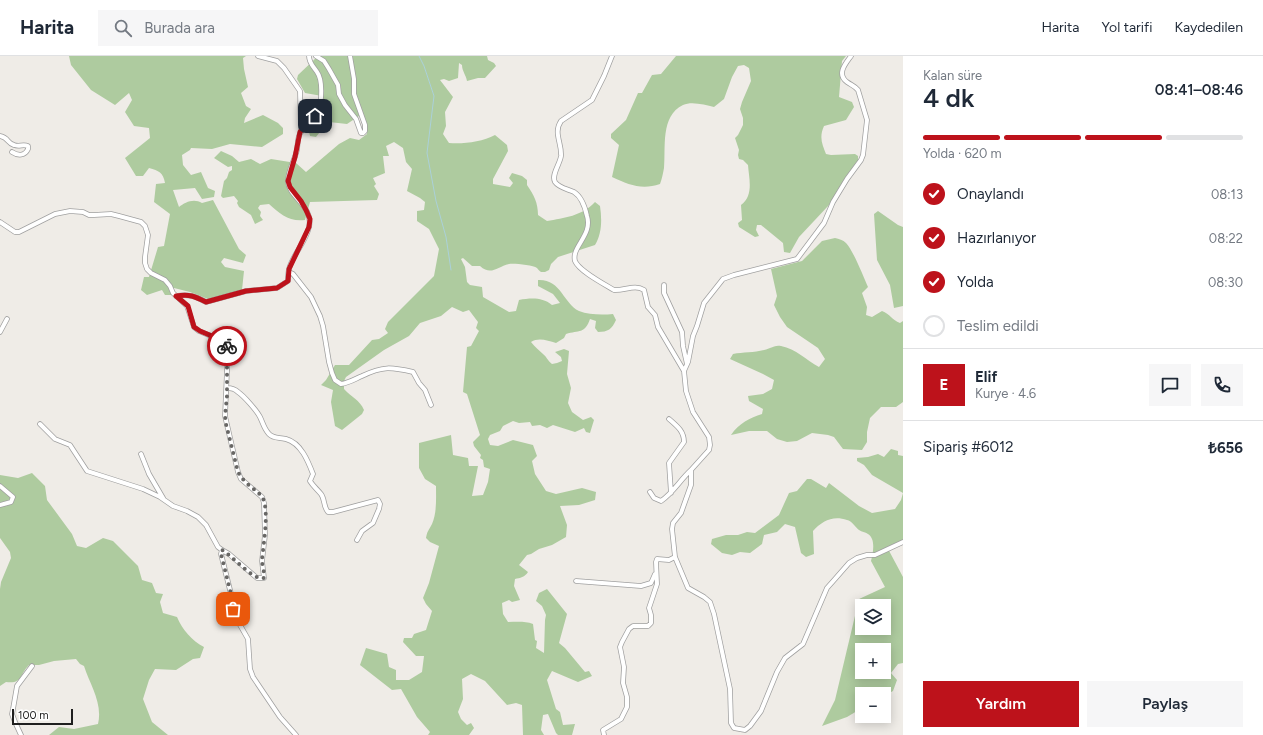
<!DOCTYPE html>
<html lang="tr">
<meta charset="utf-8">
<style>
:root{--surface:#fff;--page:#f6f6f7;--text:#1f2937;--muted:#747a83;--line:#e0e1e3;--accent:#bd121b}
body{margin:0;font-family:Figtree,sans-serif;background:var(--page);color:var(--text);height:100vh;display:flex;flex-direction:column;font-size:15px;white-space:nowrap}
*{box-sizing:border-box;margin:0}
p{font-size:13px;color:var(--muted)}
.icon{flex:none;width:22px;height:22px;fill:none;stroke:currentColor;stroke-width:2;stroke-linecap:round;stroke-linejoin:round}
.map{position:relative;flex:1;overflow:hidden}
.side{display:flex;flex-direction:column;background:var(--surface);width:360px}
.side>*{flex:none}
.controls{position:absolute;left:855px;top:543px;display:grid;gap:8px}
.controls a{display:grid;place-items:center;width:36px;height:36px;border-radius:0px;background:var(--surface);box-shadow:0 2px 10px #0003;font-size:20px}
.scale{position:absolute;left:12px;bottom:10px;width:61px;box-sizing:border-box;padding-left:4px;border:2px solid #1f1f1f;border-top:0;font-size:11px;line-height:14px;white-space:nowrap;color:#1f1f1f;-webkit-text-stroke:3px #fff;paint-order:stroke}
.pin{position:absolute;display:grid;place-items:center;width:34px;height:34px;color:#fff;margin:-17px;border-radius:8px;box-shadow:0 2px 6px #0006}
.courier{position:absolute;display:grid;place-items:center;width:40px;height:40px;margin:-20px;border:3px solid #bd121b;border-radius:50%;background:#fff;color:#222;box-shadow:0 1px 5px #0007}
.summary em{font-style:normal;font-weight:600}
.summary div{display:flex;flex-direction:column-reverse}
.summary{display:flex;align-items:center;justify-content:space-between;height:68px;padding:0 20px}
h1{font-size:26px;font-weight:600;line-height:30px}
.bar{display:grid;grid-template-columns:repeat(4,1fr);gap:6px 4px;align-content:center;height:48px;padding:0 20px}
.bar i{height:5px;border-radius:3px;background:var(--line)}
.bar .selected{background:var(--accent)}
.bar p{grid-column:span 4}
.line{display:flex;align-items:center;gap:10px;padding:0 20px;border-top:1px solid var(--line)}
.line div{flex:1}
.round{display:grid;place-items:center;flex:none;width:42px;height:42px;border-radius:0px;background:var(--page)}
ol{padding:0 20px;list-style:none}
li{display:flex;align-items:center;gap:12px;height:44px}
li p{margin-inline-start:auto}
li .icon{padding:4px;border-radius:50%;background:var(--accent);color:#fff;stroke-width:4}
li:last-child{color:var(--muted)}
li i{width:22px;height:22px;border:2px solid var(--line);border-radius:50%}
.button{display:flex;gap:8px;margin-top:auto;padding:8px 20px}
.button a{flex:1;height:46px;border-radius:0px;background:var(--accent);color:#fff;font-size:16px;font-weight:600;line-height:46px;text-align:center}
.button a+a{background:var(--page);color:var(--text)}
header{display:flex;align-items:center;gap:24px;box-sizing:border-box;height:56px;padding:0 20px;background:var(--surface);border-bottom:1px solid var(--line)}
header strong{font-size:19px}
nav{display:flex;gap:22px;margin-inline-start:auto;font-size:14px}
.search{width:280px;height:36px;background:var(--page);display:flex;align-items:center;gap:10px;box-sizing:border-box;padding:0 14px;border-radius:0px;color:var(--muted);font-size:15px}
main{display:flex;flex:1;min-height:0}
.map>svg:first-child{display:block}
.forest{fill:#aecb9f;fill-rule:evenodd}
.lines{fill:none;stroke-linecap:round;stroke-linejoin:round}
.stream{stroke:#abd1d9;stroke-width:1}
.minor-casing{stroke:#a0a0a0;stroke-width:5.5}
.minor{stroke:#fff;stroke-width:4}
.done{stroke:#686765;stroke-width:4;stroke-dasharray:0 7.2}
.route{stroke:#bd121b;stroke-width:5}
</style>
<header>
<strong>Harita</strong>
<div class="search"><svg class="icon" aria-label="search" viewBox="0 0 24 24"><circle cx="10" cy="10" r="6"/><path d="M15 15l6 6"/></svg>Burada ara</div>
<nav><a>Harita</a><a>Yol tarifi</a><a>Kaydedilen</a></nav>
</header>
<main>
<div class="map">
<svg width="903" height="679" viewBox="0 0 903 679">
<rect width="100%" height="100%" fill="#efece7"/>
<path class="forest" d="M69,0H246L243,2L244,13L248,31L241,37L246,50L251,53L245,62L244,67L263,59L278,67L283,72V78L262,91L230,88L212,93L191,92L190,94L182,99L183,109L191,119L201,116L208,132L215,135L214,141L202,143L195,132L173,134L179,151C185,146 194,142 202,147L213,144L239,193L246,199L243,207L224,202L221,206L225,211L244,215L242,234L208,243L190,236L174,232L171,239H165L162,234L147,239L141,234L144,221H149L158,191L164,190L170,158L154,146L156,128L165,127C163,116 159,115 149,112L143,120H136L125,102L150,82L149,72L134,70L125,56L132,44L129,37L115,49L91,34L71,9Z
M318,0H487L488,4L494,7L496,10L485,22H478L467,25C466,19 462,15 462,9L459,7L458,22L449,25L444,23L440,24L453,41L445,56L446,70L443,78L449,87C464,88 482,86 495,79L507,89L508,95L493,123V128L510,131L513,127L509,122L512,117L522,120L527,124V129C534,139 538,147 538,159L547,165C564,162 582,160 595,146L600,150C602,163 602,178 595,189L558,201L551,208L549,214L545,216H541C539,215 538,213 537,212C533,209 513,207 509,208C497,211 491,220 480,210H472L463,202L461,203L465,211L467,226L470,229L482,231L483,241L509,256L516,255L519,244C531,242 542,241 552,249L560,247L553,238L538,230V224C561,223 563,247 579,255C589,259 603,259 613,258L616,264C612,273 608,276 598,276L595,272L596,265L590,263C585,278 579,274 566,278L564,282L556,287C548,285 539,281 531,286C535,291 539,294 543,298C547,301 547,304 552,308L557,307L562,305L561,301L555,296L564,293L569,295L567,318L571,332L568,347L572,356L583,364L591,361L594,364L590,377L586,376L584,372L575,376L553,369L547,372L540,369L532,370L530,366L519,367L513,365L503,370L500,375L490,379L488,383L490,389L498,390L513,384L533,389L537,400L532,405L535,418L546,435L556,438L582,432L596,436L595,444L579,449L560,450L567,469L566,481L552,489L539,493L531,498L527,499L519,509L528,516C525,521 520,522 515,523L514,530L520,544L512,546L509,544L502,547L503,558L508,566C517,566 525,565 533,568L535,584L537,585L536,592L544,597L545,564L546,559L542,550L536,545L539,537L547,533L567,558L559,587L565,592L585,616L589,615L592,620L578,626L552,615L547,624L556,653L560,656L563,669L575,668L572,679H558L556,677L548,658L543,659L541,674L544,679H523L522,649L516,647L507,649L485,625L471,618L462,623L463,643L458,656L461,663L467,669L471,667L474,672L469,679H428L430,676L417,661L401,633L392,634L360,609L366,592L387,598L389,611L396,614V624H409L422,616L424,600H416L403,586L404,582H412L414,578L426,574L432,555L426,548L423,542L429,527L439,490L430,486L426,482C427,475 429,474 432,468C437,457 436,442 436,430L425,423L419,412V387L451,379L453,399L468,402L469,410H478L472,440L483,439L488,426L490,413L484,411L483,404L480,402L481,399L474,390L473,386L480,379L467,338L463,336L467,291L471,290L479,275L476,272L478,266L469,254L463,256L452,251L441,260L420,267L409,280L384,294L346,321L344,325V333C351,341 360,344 364,354L362,358L342,374L335,370L331,346L333,334L321,329L326,324L335,309H349L372,284L379,283L388,277L385,273L388,266L434,220L439,193L429,173L417,165V155L424,154L425,146L420,142L407,135L412,113L406,106L403,92L394,86L386,90L389,100H383L385,117L373,122L376,128L374,130L379,138L377,144L310,146L305,164C289,166 280,158 269,148L260,149L258,152L261,156L260,160L263,164L255,168L251,159L239,151L237,147L238,145L234,140L223,142L221,140L224,125L227,122L229,116L232,114V110L228,111L214,102L221,95L232,100L239,106L251,103L260,108L271,103L296,107L306,116L339,88L350,82L359,84L367,78L366,65L359,60L347,68L329,66L326,60L321,62L323,72L316,81L310,80L308,72L321,53L322,40L305,37L297,23L298,19Z
M676,0H846L842,5L839,41L852,46L854,51L846,64L824,70C819,81 822,88 826,98L831,99L855,98L858,100V106L844,124L829,149L799,181L790,197L784,196L783,187L761,169H757L756,174L759,180L755,181L739,171L738,167L742,164L741,149C754,139 749,123 748,109L743,104L739,103L738,99L739,94L735,82L738,79L743,69V62L740,53L742,46L751,25L749,12L744,9L738,10L732,21L724,43L714,51C705,49 692,45 683,49C660,60 666,92 664,112C663,117 662,123 660,128C642,134 629,129 612,121L619,89L611,82V78L626,64L638,37H642L652,19L661,18Z
M878,155L898,169L903,171V250L894,252L890,229L877,204L874,158Z
M835,182C839,183 843,184 846,187C853,194 864,222 868,231L862,237L867,251L866,259L872,261L882,255C890,258 892,264 900,267L903,265V346L896,351H881L870,362L867,376V386L862,394L843,393L834,381L828,379L812,377L797,385L787,386L777,383L767,375H749L731,379C739,367 750,362 762,358L763,353L749,345L748,340L763,338L772,333L774,324L763,318L730,303L733,298C745,296 759,297 770,292C774,291 776,289 781,290C796,293 806,304 819,311L825,303L818,292L787,271L780,261L774,249L777,240L771,213L802,205L822,185Z
M891,393L898,395V399L903,400V484L887,491L903,521V607L898,608L891,617L897,624L893,635L884,640V638H862V652L847,661L822,670L835,644L859,543L885,531L871,505C873,497 876,483 868,478C865,476 862,476 859,474C855,471 852,465 847,464C833,459 822,465 813,475L814,498L806,501L801,497L795,471L785,468L777,476L764,479L762,488L750,497L740,496L732,499L722,497L711,488L712,483L726,479H738L747,476L755,477L779,459L789,437L797,435L807,423H811L826,432L829,427L859,450L872,457L895,453L901,444L903,437L872,419L864,409L857,405V402L868,401L878,398L884,401ZM862,550H884V572H862ZM862,594H884V616H862Z
M32,417L45,430L47,444L72,478L77,490L86,492L103,482L113,485L138,510L142,524L152,527L156,537L163,538L160,546L163,557L177,561C182,573 192,585 204,591L200,602L193,603L176,614L155,613L149,624L143,643L152,666L168,679H49L59,671L74,673L98,668C103,647 90,629 84,610L80,608L76,603L54,605L39,609H29C19,619 23,628 6,626L0,630V533L1,526L11,502L10,496L0,482V419L18,422Z"/>
<g class="lines">
<path class="stream" d="M419,0L424,10L434,40L427,97L436,145L446,181L451,214"/>
<defs>
<path id="minor" d="M258,0L277,5L284,12L300,35L301,76
M316,0L324,5L329,13L338,29L339,38L345,49L356,63L361,77H363L365,75V69L354,38V23L350,0
M0,80C9,82 7,87 14,89C19,91 23,88 28,90V93C25,100 18,100 12,96
M0,166L15,176H19L55,158L70,155L83,156L89,159H94L111,158L119,160L141,166L145,170L148,179L145,201V207L147,213L151,217L165,224L170,230L173,237L187,250L194,271L199,275L223,285L226,288L228,292L225,360L238,416L241,423L262,441L264,447L265,479L262,505L264,522H257L229,498L222,494L218,491L206,469L198,461L187,455L173,450L160,441L143,433L87,415L70,389L55,383L40,368
M289,216L293,218L311,241L320,260L323,270L329,306L332,317L335,324L341,328C349,327 355,323 362,320C383,310 391,311 413,316L419,327L425,334L431,349
M664,229V237L682,276L683,290L687,308
M176,240C189,238 195,240 206,246L246,235L277,232L288,225C288,221 288,216 289,213C293,198 306,186 309,171C314,151 289,141 288,126C287,117 295,103 297,94C298,88 297,81 301,76C306,68 315,63 318,54C322,46 323,24 317,16C313,10 309,7 309,0
M0,276L7,263
M684,315L688,306L693,280L697,270L704,247L723,223L734,219L797,203L824,167L833,146L847,123L861,104L863,99L867,64L858,34C855,30 851,29 847,26C836,18 846,7 851,0
M227,332C231,332 235,333 238,336C244,340 257,355 260,361C263,367 264,373 269,378C274,383 279,381 286,383C301,387 308,405 313,418L310,425C313,430 317,433 321,438C325,443 323,450 328,456H333L378,444L380,448L379,453L373,467L362,475L357,484
M669,363C677,370 684,375 684,386L669,407L671,437
M141,398L149,418L163,442
M0,430L13,441L11,446L0,449
M650,436L654,442L661,445C673,437 680,424 691,414
M222,494L221,498L231,538L233,553L236,562L248,583L250,613L253,621L280,661L296,679
M675,501L688,532L704,541L710,546L714,558L730,633L731,667L734,672L745,674L750,670L761,655L777,616L785,602L803,588L827,532L835,523L849,507L857,502L867,499H875L903,486
M576,525L641,530L651,527L655,518
M21,679L15,666L12,658L13,653L17,630L32,610
M604,679L603,674L621,663L627,651V641L623,627L624,611L620,591L622,586L629,573L633,570H648L651,567V559L649,552L657,528L656,506L657,503L669,504L675,501L672,473L673,467L681,457L691,429V414L709,394L710,389L709,381L693,356L686,335L684,315L658,271L655,259L648,251L644,234C635,228 624,235 614,234C604,228 579,215 575,205C571,191 593,179 587,160C585,151 582,141 574,136C568,133 559,132 555,126C551,119 560,108 561,100C562,87 553,77 561,65L592,44L604,20L612,0"/>
</defs>
<use href="#minor" class="minor-casing"/>
<use href="#minor" class="minor"/>
</g>
<g class="lines">
<path class="done" d="M227,290V340L225,360L226,368L238,416C245,429 255,432 262,441C270,453 263,490 262,504C262,510 265,517 264,522C253,525 233,500 222,494L221,498L231,538L233,553"/>
<path class="route" d="M227,290L219,283L200,275L194,271L188,250L176,240C190,238 194,240 206,246L246,235L277,232L288,225L289,213L309,171L310,163L306,154L301,145L290,131L288,125L295,101L300,76L315,60"/>
</g>
</svg>
<div class="controls">
<a><svg class="icon" aria-label="layers" viewBox="0 0 24 24"><path d="M12 4l9 5-9 5-9-5zM3 14l9 5 9-5"/></svg></a>
<a>+</a>
<a>−</a>
</div>
<div class="scale">100 m</div>
<div class="pin" style="left:233px;top:553px;background:#ea580c"><svg class="icon" aria-label="bag" viewBox="0 0 24 24"><path d="M5 8h14l-1 12H6zM9 8a3 3 0 0 1 6 0"/></svg></div>
<div class="pin" style="left:315px;top:60px;background:#1f2937"><svg class="icon" aria-label="home" viewBox="0 0 24 24"><path d="M3 11l9-7 9 7M6 9v11h12V9"/></svg></div>
<div class="courier" style="left:227px;top:290px"><svg class="icon" aria-label="bike" viewBox="0 0 24 24"><circle cx="6" cy="16" r="4"/><circle cx="18" cy="16" r="4"/><path d="M6 16l4-8h5l3 8M10 8l3 8H6M13 5h3"/></svg></div>
</div>
<section class="side">
<div class="summary"><div><h1>4 dk</h1><p>Kalan süre</p></div><em>08:41–08:46</em></div>
<div class="bar"><i class="selected"></i><i class="selected"></i><i class="selected"></i><i></i><p>Yolda · 620 m</p></div>
<ol>
<li><svg class="icon" aria-label="check" viewBox="0 0 24 24"><path d="M5 12l5 5 9-10"/></svg>Onaylandı<p>08:13</p></li>
<li><svg class="icon" aria-label="check" viewBox="0 0 24 24"><path d="M5 12l5 5 9-10"/></svg>Hazırlanıyor<p>08:22</p></li>
<li><svg class="icon" aria-label="check" viewBox="0 0 24 24"><path d="M5 12l5 5 9-10"/></svg>Yolda<p>08:30</p></li>
<li><i></i>Teslim edildi</li>
</ol>
<div class="line" style="height:72px"><b class="round" style="background:var(--accent);color:#fff">E</b><div><b>Elif</b><p>Kurye · 4.6</p></div><a class="round"><svg class="icon" aria-label="chat" viewBox="0 0 24 24"><path d="M4 5h16v11H9l-5 4z"/></svg></a><a class="round"><svg class="icon" aria-label="phone" viewBox="0 0 24 24"><path d="M5 4h4l2 5-3 2q2 4 5 5l2-3 5 2v4C11 20 4 13 5 4z"/></svg></a></div>
<div class="line" style="height:52px"><div>Sipariş #6012</div><b>₺656</b></div>
<div class="button"><a>Yardım</a><a>Paylaş</a></div>
</section>
</main>
